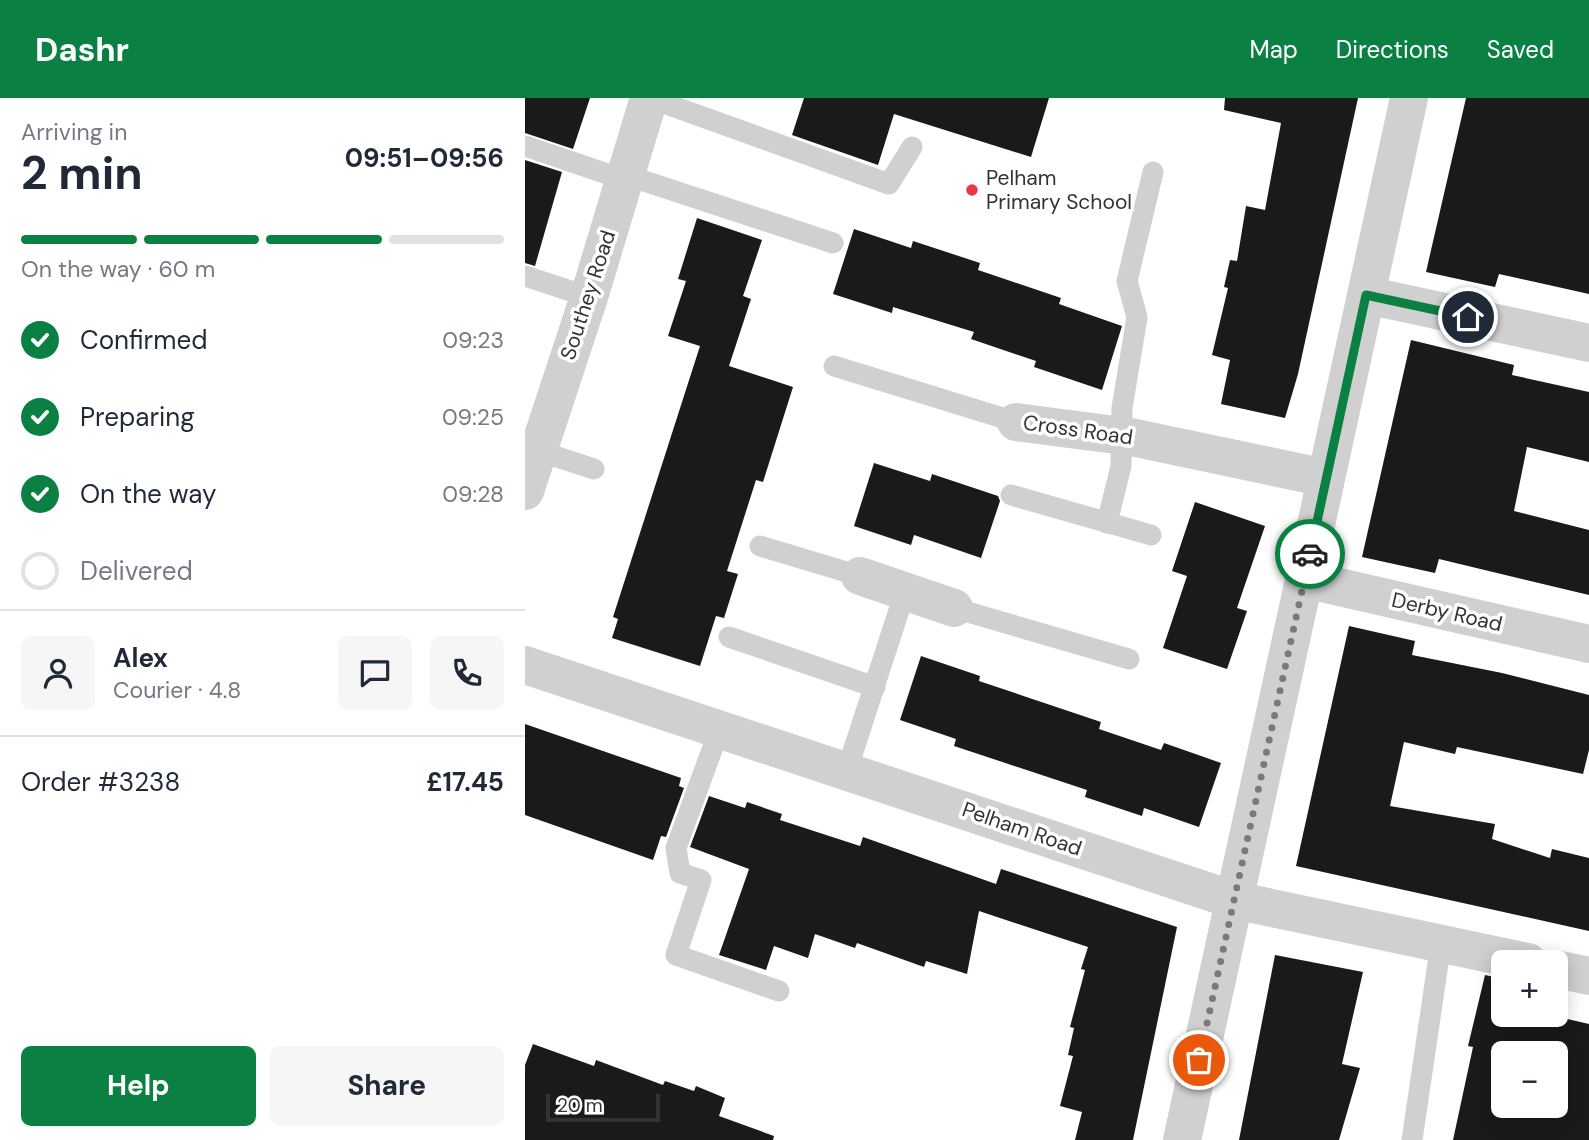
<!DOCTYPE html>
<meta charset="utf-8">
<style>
:root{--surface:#fff;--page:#f6f6f7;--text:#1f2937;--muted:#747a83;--line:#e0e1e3;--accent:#0b8043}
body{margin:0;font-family:"DM Sans",sans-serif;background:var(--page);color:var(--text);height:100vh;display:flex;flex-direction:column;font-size:26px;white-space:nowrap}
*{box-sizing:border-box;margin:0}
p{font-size:23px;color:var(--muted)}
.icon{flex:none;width:38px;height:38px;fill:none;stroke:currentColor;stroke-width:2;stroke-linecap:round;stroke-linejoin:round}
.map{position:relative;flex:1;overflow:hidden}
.details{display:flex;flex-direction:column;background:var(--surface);width:525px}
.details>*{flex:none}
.tools{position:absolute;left:966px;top:852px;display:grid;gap:14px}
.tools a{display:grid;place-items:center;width:77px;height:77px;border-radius:10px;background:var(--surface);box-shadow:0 4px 18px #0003;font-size:35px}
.scale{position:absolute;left:21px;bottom:18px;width:114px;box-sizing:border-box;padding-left:7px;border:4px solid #333;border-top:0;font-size:19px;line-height:24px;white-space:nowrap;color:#333;-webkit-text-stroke:5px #fff;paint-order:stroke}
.pin{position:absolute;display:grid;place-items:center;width:60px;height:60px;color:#fff;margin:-30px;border:4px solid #fff;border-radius:50%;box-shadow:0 2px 7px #0007}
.courier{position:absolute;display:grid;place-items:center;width:70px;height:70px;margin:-35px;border:5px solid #0b8043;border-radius:50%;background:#fff;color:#222;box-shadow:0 2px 9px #0007}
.overview em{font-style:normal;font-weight:700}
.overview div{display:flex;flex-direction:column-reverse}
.overview{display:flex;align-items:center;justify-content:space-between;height:119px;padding:0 21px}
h1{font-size:46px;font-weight:700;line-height:52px}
.bar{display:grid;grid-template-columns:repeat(4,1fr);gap:10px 7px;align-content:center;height:84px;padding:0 21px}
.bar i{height:9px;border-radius:5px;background:var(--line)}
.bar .current{background:var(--accent)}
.bar p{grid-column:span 4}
.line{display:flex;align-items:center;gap:18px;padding:0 21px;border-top:2px solid var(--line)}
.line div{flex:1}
.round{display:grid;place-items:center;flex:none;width:74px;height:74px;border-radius:10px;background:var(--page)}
ol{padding:0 21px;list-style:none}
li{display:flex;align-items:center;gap:21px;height:77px}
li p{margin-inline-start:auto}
li .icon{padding:7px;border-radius:50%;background:var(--accent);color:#fff;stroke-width:4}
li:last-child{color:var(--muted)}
li i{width:38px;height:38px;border:4px solid var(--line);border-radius:50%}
.primary-button{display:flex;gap:14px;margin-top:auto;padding:14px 21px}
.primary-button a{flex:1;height:80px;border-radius:10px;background:var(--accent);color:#fff;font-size:28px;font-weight:700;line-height:80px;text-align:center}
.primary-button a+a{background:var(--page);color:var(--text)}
header{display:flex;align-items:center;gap:42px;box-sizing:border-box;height:98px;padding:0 35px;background:var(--accent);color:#fff}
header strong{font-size:33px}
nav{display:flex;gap:38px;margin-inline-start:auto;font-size:24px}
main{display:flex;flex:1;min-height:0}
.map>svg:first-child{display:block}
.building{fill:#1a1a1a;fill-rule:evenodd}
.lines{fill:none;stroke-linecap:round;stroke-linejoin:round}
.lane{stroke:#d0d0d0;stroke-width:21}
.street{stroke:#d0d0d0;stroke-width:38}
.done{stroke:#7a7a7a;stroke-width:7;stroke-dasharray:0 12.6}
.route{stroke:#0b8043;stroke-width:9}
.poi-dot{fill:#e63946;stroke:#fff;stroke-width:2.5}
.labels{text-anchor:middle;stroke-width:7;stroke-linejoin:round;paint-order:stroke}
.poi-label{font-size:21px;fill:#333;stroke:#fff;text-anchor:start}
.street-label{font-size:21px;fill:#333;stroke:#fff}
</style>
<header>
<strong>Dashr</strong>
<nav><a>Map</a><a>Directions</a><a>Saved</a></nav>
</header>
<main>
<section class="details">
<div class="overview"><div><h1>2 min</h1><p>Arriving in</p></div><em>09:51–09:56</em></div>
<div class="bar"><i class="current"></i><i class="current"></i><i class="current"></i><i></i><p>On the way · 60 m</p></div>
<ol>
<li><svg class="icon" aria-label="check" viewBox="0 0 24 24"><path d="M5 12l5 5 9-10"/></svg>Confirmed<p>09:23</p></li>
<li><svg class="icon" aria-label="check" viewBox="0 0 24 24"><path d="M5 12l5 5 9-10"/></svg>Preparing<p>09:25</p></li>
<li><svg class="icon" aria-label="check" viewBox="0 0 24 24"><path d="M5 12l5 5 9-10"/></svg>On the way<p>09:28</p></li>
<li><i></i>Delivered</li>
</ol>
<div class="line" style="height:126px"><a class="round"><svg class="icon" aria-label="person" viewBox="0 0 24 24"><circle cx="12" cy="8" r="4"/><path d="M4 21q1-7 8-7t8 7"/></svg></a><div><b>Alex</b><p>Courier · 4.8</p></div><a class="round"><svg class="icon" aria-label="chat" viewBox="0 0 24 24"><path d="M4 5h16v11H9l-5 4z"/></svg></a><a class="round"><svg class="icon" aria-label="phone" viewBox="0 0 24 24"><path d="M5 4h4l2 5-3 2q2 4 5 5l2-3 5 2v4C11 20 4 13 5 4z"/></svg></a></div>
<div class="line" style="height:91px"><div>Order #3238</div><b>£17.45</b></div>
<div class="primary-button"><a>Help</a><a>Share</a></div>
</section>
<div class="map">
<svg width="1064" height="1042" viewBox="0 0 1064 1042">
<rect width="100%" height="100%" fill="#fff"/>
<path class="building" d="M0,0H65L48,51L0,35Z
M279,0H524L506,59L369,16L353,67L267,37Z
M700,0H833L773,276L760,320L696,306L705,262L687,257L703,190L699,189L705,162L712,163L721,108L740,112L756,25L699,12Z
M941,0H1064V196L974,176L970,189L901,174Z
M0,62L37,74L10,168L0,165Z
M172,120L237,142L218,198L226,201L204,268L268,289L238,384L231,382L202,473L213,476L199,520L191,518L175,568L87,540L93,521L88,519L175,248L143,238L161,183L153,181Z
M329,131L386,150L388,143L455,165L453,172L536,200L534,206L597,228L577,292L509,269L511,263L446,241L449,234L368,209L367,215L308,196Z
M886,242L989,267L987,277L1064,294V364L1002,349L989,413L1064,432V497L914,461L910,475L837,459Z
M349,365L405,383L407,376L473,398L475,403L456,460L389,437L386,447L329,428Z
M670,404L740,428L712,510L722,513L702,571L638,550L662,478L647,473Z
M824,528L890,543L887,557L977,575L1064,597V652L1058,676L932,649L930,656L879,644L865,708L970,726L967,741L1025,760L1027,751L1064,760V833L771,768Z
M396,558L455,578L454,583L576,624L574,631L636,652L639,645L696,665L674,729L619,710L617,718L560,699L562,692L429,648L431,641L375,622Z
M0,626L156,680L154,688L159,690L141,739L136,738L128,762L0,717Z
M184,698L220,710L222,704L257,716L255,722L335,748L338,739L471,786L476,771L652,829L608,1042H550L557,1014L535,1008L548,958L543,957L549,930L545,929L560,872L556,871L563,849L454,813L442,876L401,863L399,869L332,845L330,850L290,836L283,860L249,848L241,872L194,857L224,771L165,749Z
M750,857L838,874L817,966L835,970L814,1042H714Z
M960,877L978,881V917H1025L1064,926V1042H928L948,949L943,948ZM978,956H1031V1008H978Z
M8,946L69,968L71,962L138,987L140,983L169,993L171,988L200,1000L194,1018L249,1038L248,1042H0V967Z"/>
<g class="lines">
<path class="lane" d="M125,0L364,86L387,49
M0,48L100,82
M101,77L308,145
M0,178L64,199
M309,268L491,324
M14,353L69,371
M486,397L626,437
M582,425L596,368L597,310L612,219L602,183L628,74
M235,448L335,478
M429,510L604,561
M204,539L350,589
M195,630L151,750L155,775L176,782L151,857L254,893
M322,672L380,494
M887,1042L916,845"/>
<path class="street" d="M841,197L1064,245
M491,324L606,339L801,380
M0,393L64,199L124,0
M335,478L429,510
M779,481L1064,546
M0,567L709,802L1003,864
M1031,871L1064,878
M657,1042L884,0"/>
</g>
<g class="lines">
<path class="done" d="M674,962L785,456"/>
<path class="route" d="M785,456L841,197L943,219"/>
</g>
<circle class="poi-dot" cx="447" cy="92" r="7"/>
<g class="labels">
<g class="poi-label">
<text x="461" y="87">Pelham<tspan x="461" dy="24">Primary School</tspan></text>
</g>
<g class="street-label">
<text transform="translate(63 197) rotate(-72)" y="7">Southey Road</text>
<text transform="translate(553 332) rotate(8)" y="7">Cross Road</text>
<text transform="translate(922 514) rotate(13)" y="7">Derby Road</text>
<text transform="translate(497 731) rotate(19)" y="7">Pelham Road</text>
</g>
</g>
</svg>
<div class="tools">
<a>+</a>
<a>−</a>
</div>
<div class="scale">20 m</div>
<div class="pin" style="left:674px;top:962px;background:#ea580c"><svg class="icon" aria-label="bag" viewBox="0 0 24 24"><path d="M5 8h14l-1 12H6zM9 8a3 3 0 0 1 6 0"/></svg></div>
<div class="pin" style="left:943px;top:219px;background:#1f2937"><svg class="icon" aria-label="home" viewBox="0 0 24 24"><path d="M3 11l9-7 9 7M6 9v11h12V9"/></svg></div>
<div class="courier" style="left:785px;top:456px"><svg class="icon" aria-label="car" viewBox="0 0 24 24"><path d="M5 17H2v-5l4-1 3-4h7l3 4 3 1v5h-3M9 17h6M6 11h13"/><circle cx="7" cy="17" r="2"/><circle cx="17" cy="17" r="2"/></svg></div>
</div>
</main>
